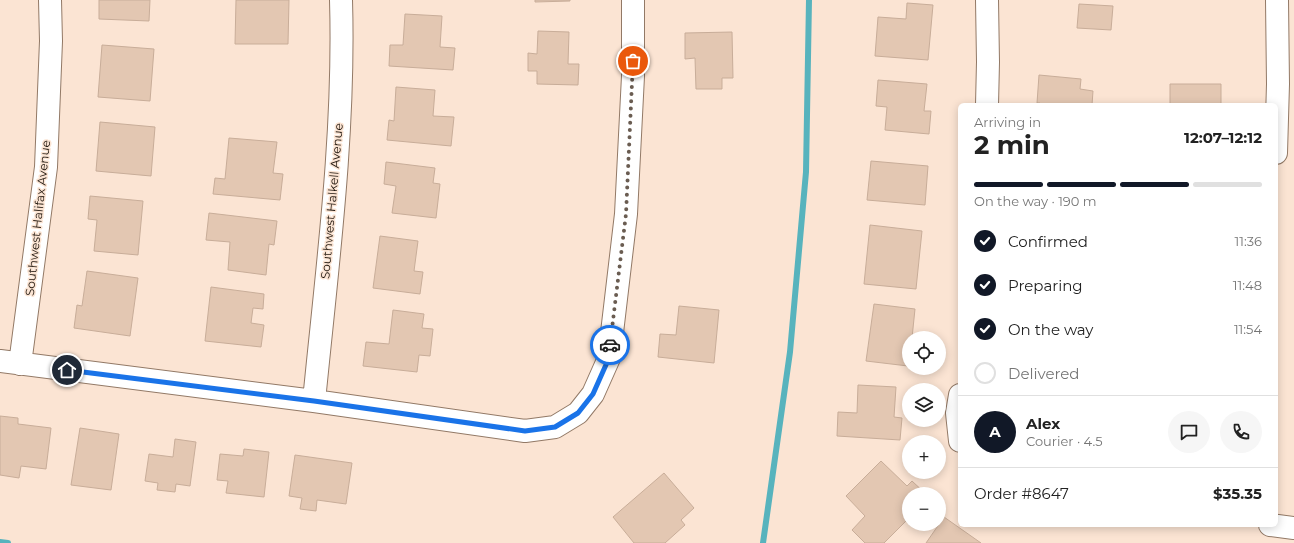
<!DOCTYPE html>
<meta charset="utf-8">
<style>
:root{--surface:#fff;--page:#f6f6f6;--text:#222;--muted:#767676;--line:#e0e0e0;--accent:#111827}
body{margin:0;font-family:Montserrat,sans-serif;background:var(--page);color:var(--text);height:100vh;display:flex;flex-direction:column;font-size:15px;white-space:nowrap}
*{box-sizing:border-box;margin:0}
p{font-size:13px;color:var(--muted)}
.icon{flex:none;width:22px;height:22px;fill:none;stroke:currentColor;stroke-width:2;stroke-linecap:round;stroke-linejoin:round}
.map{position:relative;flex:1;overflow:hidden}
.sheet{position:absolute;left:958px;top:103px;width:320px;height:424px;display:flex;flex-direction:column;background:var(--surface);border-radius:6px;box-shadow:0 2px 10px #0003}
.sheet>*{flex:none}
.buttons{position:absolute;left:902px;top:331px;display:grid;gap:8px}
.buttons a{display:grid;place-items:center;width:44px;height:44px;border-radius:50%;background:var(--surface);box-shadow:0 2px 10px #0003;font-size:20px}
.pin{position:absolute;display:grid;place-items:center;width:34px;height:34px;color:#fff;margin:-17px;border:2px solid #fff;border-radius:50%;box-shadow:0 1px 4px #0007}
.courier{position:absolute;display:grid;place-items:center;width:40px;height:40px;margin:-20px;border:3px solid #1a73e8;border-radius:50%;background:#fff;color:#222;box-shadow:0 1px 5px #0007}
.overview em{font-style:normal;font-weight:700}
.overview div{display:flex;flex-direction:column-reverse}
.overview{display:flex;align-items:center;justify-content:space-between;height:68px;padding:0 16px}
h1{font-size:26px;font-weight:700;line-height:30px}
.bar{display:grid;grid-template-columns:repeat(4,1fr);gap:6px 4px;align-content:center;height:48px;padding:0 16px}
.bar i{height:5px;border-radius:3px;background:var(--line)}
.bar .on{background:var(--accent)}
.bar p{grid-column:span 4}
.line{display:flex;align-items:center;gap:10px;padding:0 16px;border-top:1px solid var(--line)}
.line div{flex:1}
.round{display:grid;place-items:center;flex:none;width:42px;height:42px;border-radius:21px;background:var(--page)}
ol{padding:0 16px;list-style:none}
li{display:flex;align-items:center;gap:12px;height:44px}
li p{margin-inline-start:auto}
li .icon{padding:4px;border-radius:50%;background:var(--accent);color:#fff;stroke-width:4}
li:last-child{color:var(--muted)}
li i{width:22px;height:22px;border:2px solid var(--line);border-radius:50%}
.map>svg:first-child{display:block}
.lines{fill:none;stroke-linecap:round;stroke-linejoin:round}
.stream{stroke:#57b3bd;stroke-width:6}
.building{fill:#e3c7b2;stroke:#c8ad99}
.street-casing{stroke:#927966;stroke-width:24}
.street{stroke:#fff;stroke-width:22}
.done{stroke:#6a5c51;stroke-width:4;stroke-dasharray:0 7.2}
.route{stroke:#1a73e8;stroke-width:5}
.labels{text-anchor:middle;stroke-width:3;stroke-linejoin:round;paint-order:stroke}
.street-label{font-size:12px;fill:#1c130b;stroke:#fbe4d3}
</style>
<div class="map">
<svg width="1294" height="543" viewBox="0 0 1294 543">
<rect width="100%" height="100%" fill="#fbe4d3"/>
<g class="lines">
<path class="stream" d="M0,542L8,543
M763,543L790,352L806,172L809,0"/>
</g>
<path class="building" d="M99,0H150L149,21L99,19Z
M236,0H289L288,44H235Z
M535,0H570V1L535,2Z
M907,3L933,5L928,60L875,56L878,17L906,19Z
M1079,4L1113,6L1111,30L1077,28Z
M405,14L442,16L440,47L455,48L453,70L389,66L390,45H403Z
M538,31L569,32L568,64H579L578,85L537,84V71H528V53L537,54Z
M732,32L733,78H722V89H696L695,58L685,59V33Z
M102,45L154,49L150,101L98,97Z
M1039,75L1081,79L1080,89L1093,91L1092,105H1039L1040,103H1037Z
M878,80L927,84L924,111H931L929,134L885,130L887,107L876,106Z
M1170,84H1221V105H1170Z
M396,87L435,90L433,116L454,117L451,146L387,140L389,120L394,121Z
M100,122L155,127L151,176L96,171Z
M229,138L277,142L273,173L283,174L280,200L213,194L215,178L225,179Z
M871,161L928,166L925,205L867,200Z
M386,162L435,168L433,183L440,184L436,218L392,213L396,186L384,184Z
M90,196L143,201L138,255L94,251L97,220L88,219Z
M209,213L277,221L274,245L269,244L266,275L228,270L230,242L206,240Z
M870,225L922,231L916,289L864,284Z
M380,236L418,241L414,271L423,272L420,294L373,288Z
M87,271L138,278L130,336L74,328L77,305L82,306Z
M211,287L264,294L263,309L253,308L251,323L264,325L261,347L205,341Z
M874,304L915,309L912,338H909L908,366L866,361Z
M679,306L719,310L714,363L658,357L660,334L676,335Z
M393,310L424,314L422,328L433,329L430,356L419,355L417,372L363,366L366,342L389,344Z
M858,385L896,387L894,417L902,418L900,440L837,436L838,412L857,413Z
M0,416L18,418V424L51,428L46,469L21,466L19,478L0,475Z
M80,428L119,434L111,490L71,485Z
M175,439L196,442L190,486L176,484L175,492L157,490L158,483L145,481L149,454L173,457Z
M244,449L269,452L264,497L226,493L228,481L217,480L220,454L243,456Z
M295,455L352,463L346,504L317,500L316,511L300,509L302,498L289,496Z
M881,461L907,486L912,481L926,494H909V518L884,543H865L852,530L865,516L846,496Z
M664,473L694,508L681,520L685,525L665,543H634L613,517Z
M944,517L981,543H926Z"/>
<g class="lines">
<defs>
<path id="street" d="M987,105L988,62L987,0
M1276,153L1278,84L1277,0
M0,361L314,401L525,431L555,427L578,413L593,394L609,358L626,214L633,76V0
M20,364L46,167L51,41L50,0
M960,395L957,413L960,441
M314,401C327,268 345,134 341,0
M1270,525L1294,528"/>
</defs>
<use href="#street" class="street-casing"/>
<use href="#street" class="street"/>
</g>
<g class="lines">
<path class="done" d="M610,345L626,214L633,61"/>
<path class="route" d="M67,370L314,401L525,431L555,427L578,413L593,394L609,358L610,345"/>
</g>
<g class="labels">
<g class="street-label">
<text transform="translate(332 201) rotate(-85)" y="4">Southwest Halkell Avenue</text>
<text transform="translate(38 218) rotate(-84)" y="4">Southwest Halifax Avenue</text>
</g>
</g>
</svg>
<div class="buttons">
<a><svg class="icon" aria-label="locate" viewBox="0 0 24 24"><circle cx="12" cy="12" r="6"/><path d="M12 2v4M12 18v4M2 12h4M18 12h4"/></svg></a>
<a><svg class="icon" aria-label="layers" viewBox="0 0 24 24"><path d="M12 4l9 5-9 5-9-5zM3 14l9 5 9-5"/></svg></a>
<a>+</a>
<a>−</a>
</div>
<div class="pin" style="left:633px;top:61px;background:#ea580c"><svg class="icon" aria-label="bag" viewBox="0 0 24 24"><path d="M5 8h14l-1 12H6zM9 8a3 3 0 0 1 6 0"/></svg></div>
<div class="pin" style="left:67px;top:370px;background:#1f2937"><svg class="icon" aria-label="home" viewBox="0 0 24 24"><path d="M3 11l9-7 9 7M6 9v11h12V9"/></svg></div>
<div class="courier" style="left:610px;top:345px"><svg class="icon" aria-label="car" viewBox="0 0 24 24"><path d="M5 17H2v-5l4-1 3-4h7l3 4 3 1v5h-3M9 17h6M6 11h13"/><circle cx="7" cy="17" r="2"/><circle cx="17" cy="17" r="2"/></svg></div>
<section class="sheet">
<div class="overview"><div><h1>2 min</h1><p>Arriving in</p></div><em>12:07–12:12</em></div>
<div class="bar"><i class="on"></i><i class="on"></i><i class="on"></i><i></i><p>On the way · 190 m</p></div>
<ol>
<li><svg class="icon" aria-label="check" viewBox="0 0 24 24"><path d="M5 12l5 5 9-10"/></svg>Confirmed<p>11:36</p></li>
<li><svg class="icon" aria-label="check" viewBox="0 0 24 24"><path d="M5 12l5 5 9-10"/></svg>Preparing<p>11:48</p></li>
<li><svg class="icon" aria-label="check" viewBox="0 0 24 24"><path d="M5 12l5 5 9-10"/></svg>On the way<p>11:54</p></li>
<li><i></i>Delivered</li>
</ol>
<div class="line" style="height:72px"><b class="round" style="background:var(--accent);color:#fff">A</b><div><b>Alex</b><p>Courier · 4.5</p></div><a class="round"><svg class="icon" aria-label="chat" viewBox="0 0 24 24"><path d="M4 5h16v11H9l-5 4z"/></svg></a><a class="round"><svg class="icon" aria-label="phone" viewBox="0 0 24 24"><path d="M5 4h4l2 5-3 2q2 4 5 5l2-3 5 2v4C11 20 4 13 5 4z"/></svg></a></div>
<div class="line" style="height:52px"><div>Order #8647</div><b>$35.35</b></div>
</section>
</div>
